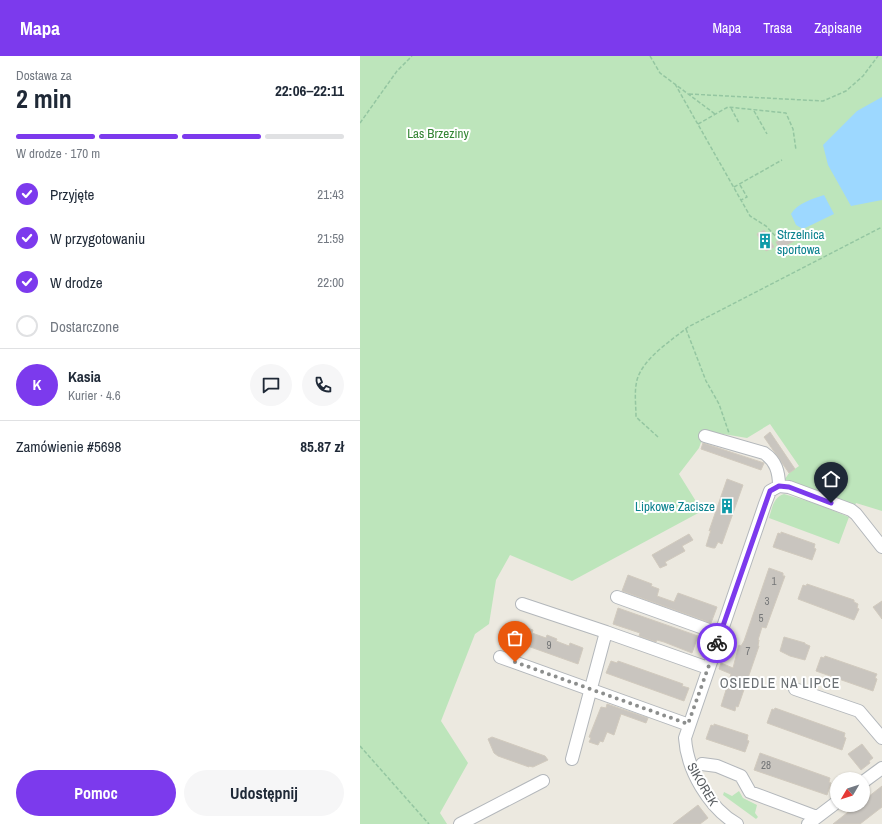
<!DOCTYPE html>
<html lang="pl">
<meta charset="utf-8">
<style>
:root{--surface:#fff;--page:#f6f6f7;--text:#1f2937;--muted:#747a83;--line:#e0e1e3;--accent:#7c3aed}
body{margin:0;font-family:"Archivo Narrow",sans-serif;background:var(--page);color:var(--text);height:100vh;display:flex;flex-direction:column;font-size:15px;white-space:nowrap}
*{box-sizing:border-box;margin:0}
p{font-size:13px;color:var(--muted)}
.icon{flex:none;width:22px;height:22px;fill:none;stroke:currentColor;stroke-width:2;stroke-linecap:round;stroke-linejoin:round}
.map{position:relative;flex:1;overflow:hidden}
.sheet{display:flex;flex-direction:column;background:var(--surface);width:360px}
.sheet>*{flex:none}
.needle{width:26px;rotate:231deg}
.controls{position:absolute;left:470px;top:716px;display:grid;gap:8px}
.controls a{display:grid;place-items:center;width:40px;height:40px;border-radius:50%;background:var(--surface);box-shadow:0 1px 3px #0004;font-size:20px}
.pin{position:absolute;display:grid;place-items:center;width:34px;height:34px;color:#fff;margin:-41px -17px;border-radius:50% 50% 50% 0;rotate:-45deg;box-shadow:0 0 4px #0007}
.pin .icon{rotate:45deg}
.courier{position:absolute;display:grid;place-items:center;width:40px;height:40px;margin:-20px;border:3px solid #7c3aed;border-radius:50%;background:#fff;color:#222;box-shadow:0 1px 5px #0007}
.headline em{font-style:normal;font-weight:800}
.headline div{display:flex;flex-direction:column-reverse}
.headline{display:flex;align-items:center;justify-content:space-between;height:68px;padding:0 16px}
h1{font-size:26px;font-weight:800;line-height:30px}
.bar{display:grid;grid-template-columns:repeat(4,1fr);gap:6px 4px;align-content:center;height:48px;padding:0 16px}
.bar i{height:5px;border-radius:3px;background:var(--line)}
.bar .current{background:var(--accent)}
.bar p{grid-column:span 4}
.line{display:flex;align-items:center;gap:10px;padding:0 16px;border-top:1px solid var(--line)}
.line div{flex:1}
.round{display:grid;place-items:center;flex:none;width:42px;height:42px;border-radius:21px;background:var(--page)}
ol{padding:0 16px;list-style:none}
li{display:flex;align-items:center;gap:12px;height:44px}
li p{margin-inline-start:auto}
li .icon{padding:4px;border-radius:50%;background:var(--accent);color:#fff;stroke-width:4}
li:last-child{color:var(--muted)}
li i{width:22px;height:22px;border:2px solid var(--line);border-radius:50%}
.cta{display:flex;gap:8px;margin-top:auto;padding:8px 16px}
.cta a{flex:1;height:46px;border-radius:24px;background:var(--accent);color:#fff;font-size:16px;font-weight:800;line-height:46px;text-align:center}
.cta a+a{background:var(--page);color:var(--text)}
header{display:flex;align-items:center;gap:24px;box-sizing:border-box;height:56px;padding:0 20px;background:var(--accent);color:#fff}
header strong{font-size:19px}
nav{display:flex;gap:22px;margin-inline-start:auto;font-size:14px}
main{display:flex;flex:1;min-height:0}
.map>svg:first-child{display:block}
.green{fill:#bde5bb}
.water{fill:#9dd8ff}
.building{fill:#c9c5bf;stroke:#d1cabe}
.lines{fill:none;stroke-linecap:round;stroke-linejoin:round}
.minor-casing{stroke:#b3b7bb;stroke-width:14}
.path{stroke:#94c6a1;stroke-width:1.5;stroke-dasharray:4 2;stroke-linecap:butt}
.minor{stroke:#fff;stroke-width:12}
.done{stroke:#8c8e8d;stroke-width:4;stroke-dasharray:0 7.2}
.route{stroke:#7c3aed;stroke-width:5}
.labels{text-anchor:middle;stroke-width:4;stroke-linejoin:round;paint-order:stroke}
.number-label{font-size:11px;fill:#757778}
.park-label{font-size:13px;fill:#348534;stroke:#fff}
.culture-label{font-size:13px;fill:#0d838f;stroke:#fff;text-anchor:start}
.street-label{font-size:13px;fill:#595d61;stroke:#fff}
.neighbourhood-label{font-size:14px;letter-spacing:1px;fill:#6a6f73;stroke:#fff}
</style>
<header>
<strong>Mapa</strong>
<nav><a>Mapa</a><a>Trasa</a><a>Zapisane</a></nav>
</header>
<main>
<section class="sheet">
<div class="headline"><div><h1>2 min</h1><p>Dostawa za</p></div><em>22:06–22:11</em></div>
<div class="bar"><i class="current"></i><i class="current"></i><i class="current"></i><i></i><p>W drodze · 170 m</p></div>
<ol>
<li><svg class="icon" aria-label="check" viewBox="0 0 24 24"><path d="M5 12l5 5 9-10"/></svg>Przyjęte<p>21:43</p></li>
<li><svg class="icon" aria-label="check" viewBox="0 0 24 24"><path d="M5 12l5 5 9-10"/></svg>W przygotowaniu<p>21:59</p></li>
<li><svg class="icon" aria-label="check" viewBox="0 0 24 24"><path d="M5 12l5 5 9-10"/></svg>W drodze<p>22:00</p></li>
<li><i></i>Dostarczone</li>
</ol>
<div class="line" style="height:72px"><b class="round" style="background:var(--accent);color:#fff">K</b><div><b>Kasia</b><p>Kurier · 4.6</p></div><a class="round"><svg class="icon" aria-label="chat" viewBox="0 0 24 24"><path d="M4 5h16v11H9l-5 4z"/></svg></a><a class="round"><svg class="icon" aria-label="phone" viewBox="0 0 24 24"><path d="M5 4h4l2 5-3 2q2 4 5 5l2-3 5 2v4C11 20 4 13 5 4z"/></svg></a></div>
<div class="line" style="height:52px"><div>Zamówienie #5698</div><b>85.87 zł</b></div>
<div class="cta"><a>Pomoc</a><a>Udostępnij</a></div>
</section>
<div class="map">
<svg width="522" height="768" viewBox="0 0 522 768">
<rect width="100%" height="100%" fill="#ece9e0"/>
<path class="green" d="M0,0H522V455L496,447L494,451L427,426L425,423L429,417L439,410L410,368L387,382L345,375L339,392L319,418L342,455L212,525L150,499L136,524L129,568L115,578L81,665L108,707L80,757L87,768H0Z
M424,438L454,447L489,461L479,488L409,462C412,453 413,441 424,438Z
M379,735L383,742L397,749L395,757L398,761L396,763L363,739L364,736L372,740Z"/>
<path class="water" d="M522,41V144L491,150L468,109L463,89L497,55Z
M464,139L474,158L443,173L436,169L431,158C437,147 453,143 464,139Z"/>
<path class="building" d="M404,174L414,191L406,195L397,178Z
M430,179L434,185L420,193L416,186Z
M410,376L435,413L429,417L404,381Z
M343,387L404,407L401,414L341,393Z
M367,423L383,429L362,488L358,486L355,492H353L346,490L351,474L349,475Z
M421,476L455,488L454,492L456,493L452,504L413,491L418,477L421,478Z
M329,478L333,484L322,490L325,495L305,506L307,509L300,512L292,499Z
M409,512L423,517V520H425L406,572L402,571L398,584H399L398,590H399L378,651L376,650L375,655L361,650L371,618L359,613L361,607L373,612L379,589L381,590L384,585Z
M268,519L292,528L291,530L299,533L297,540L314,546L318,537L357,551L351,567L262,535Z
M447,528L494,544V546L498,548L497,552L499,553L494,564L438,543L443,529L446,530Z
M522,545V563L513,551Z
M258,552L338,580L332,597L304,586L297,584L296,586L279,580L280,577L253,568Z
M153,567L173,574L172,577L186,582L187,579L197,583L196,585L209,590L210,587L223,592L218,608L148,583Z
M424,581L445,587V588L450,590L445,604L430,600L420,595Z
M465,600L517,618L515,622L517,623L513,635L456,615L461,601L464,602Z
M251,605L257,607L258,605L323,628L322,630L329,632L324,645L246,617Z
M247,648L288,662L286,667L261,658L254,679L247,676L243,686L240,685L238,689L229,686L231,682L229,681L241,651L246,652Z
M415,652L485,677L484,681L486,682L482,694L407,667L412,653L414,654Z
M354,668L388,679L387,684L389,685L385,696L346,683L351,669L354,670Z
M132,681L185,700L188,704L173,711L169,710V711L138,700L134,697L128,683Z
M502,688L513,702L509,705L510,707L501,714L488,698Z
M400,697L470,722L469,726L471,727L467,739L394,714Z
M522,730V751L500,768H473L497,749H503V745Z
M338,749L348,762L340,768H313Z"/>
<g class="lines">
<defs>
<path id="minor" d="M345,380L404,397C416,405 419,416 419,430
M419,430L429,431L491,454L496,458L522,491
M257,541L360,578
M162,548L246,576
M140,601L329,669
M435,633L499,655L522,682
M212,703L246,576L348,612
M342,708L357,710L381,720L390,736L457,761
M503,726L522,712
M100,768L183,725
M377,768C349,752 327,714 325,682L405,448L410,435L419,430
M448,768L477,746"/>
</defs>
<use href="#minor" class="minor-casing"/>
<path class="path" d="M290,0L300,17L355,58
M315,28L390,160L406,170L418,183
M329,38L463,45L486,35L503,20L518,0
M371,52L379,67
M394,55L407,78
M0,67L37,15L52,0
M338,68L368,51L426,57L433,73L436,94
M380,129L387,141L381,144
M374,131L422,104
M326,273L346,325L359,348L369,377
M298,381L276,361C276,349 274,336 277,324C283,302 312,284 328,271L522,171
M0,690L69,768"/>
<use href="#minor" class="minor"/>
</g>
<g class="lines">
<path class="done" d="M155,606L328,668L357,587"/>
<path class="route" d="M357,587L410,435L419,430L429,431L471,447"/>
</g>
<defs>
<symbol id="building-bare" viewBox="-9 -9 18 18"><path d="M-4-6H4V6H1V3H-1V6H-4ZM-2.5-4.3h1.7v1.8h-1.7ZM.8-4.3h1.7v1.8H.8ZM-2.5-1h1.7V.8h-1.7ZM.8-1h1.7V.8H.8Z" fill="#0f9aa8" stroke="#fff" stroke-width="2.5" paint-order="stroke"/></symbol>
</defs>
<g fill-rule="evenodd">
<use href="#building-bare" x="394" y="174" width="22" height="22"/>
<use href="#building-bare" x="356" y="439" width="22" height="22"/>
</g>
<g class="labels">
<g class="number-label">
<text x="414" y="529">1</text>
<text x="407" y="549">3</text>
<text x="401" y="566">5</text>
<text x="189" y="593">9</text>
<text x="388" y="599">7</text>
<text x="406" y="713">28</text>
</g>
<g class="park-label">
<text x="78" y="82">Las Brzeziny</text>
</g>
<g class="culture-label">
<text x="417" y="183">Strzelnica<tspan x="417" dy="15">sportowa</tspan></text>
<text x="355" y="455" text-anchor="end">Lipkowe Zacisze</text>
</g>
<g class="street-label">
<text transform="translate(343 728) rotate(60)" y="5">SIKOREK</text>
</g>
<g class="neighbourhood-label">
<text x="420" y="632">OSIEDLE NA LIPCE</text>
</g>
</g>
</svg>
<div class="controls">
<a><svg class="needle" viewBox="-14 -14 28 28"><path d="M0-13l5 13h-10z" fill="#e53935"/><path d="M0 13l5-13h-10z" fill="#747a83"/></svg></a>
</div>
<div class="pin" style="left:155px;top:606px;background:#ea580c"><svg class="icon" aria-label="bag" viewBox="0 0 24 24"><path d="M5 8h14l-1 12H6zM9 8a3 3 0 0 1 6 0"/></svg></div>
<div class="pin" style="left:471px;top:447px;background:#1f2937"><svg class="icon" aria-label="home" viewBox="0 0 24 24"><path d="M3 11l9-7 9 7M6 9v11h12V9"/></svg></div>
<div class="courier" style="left:357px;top:587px"><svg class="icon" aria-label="bike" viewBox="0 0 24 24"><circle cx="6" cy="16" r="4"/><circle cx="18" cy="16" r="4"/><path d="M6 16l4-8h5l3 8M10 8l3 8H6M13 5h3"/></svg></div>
</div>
</main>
